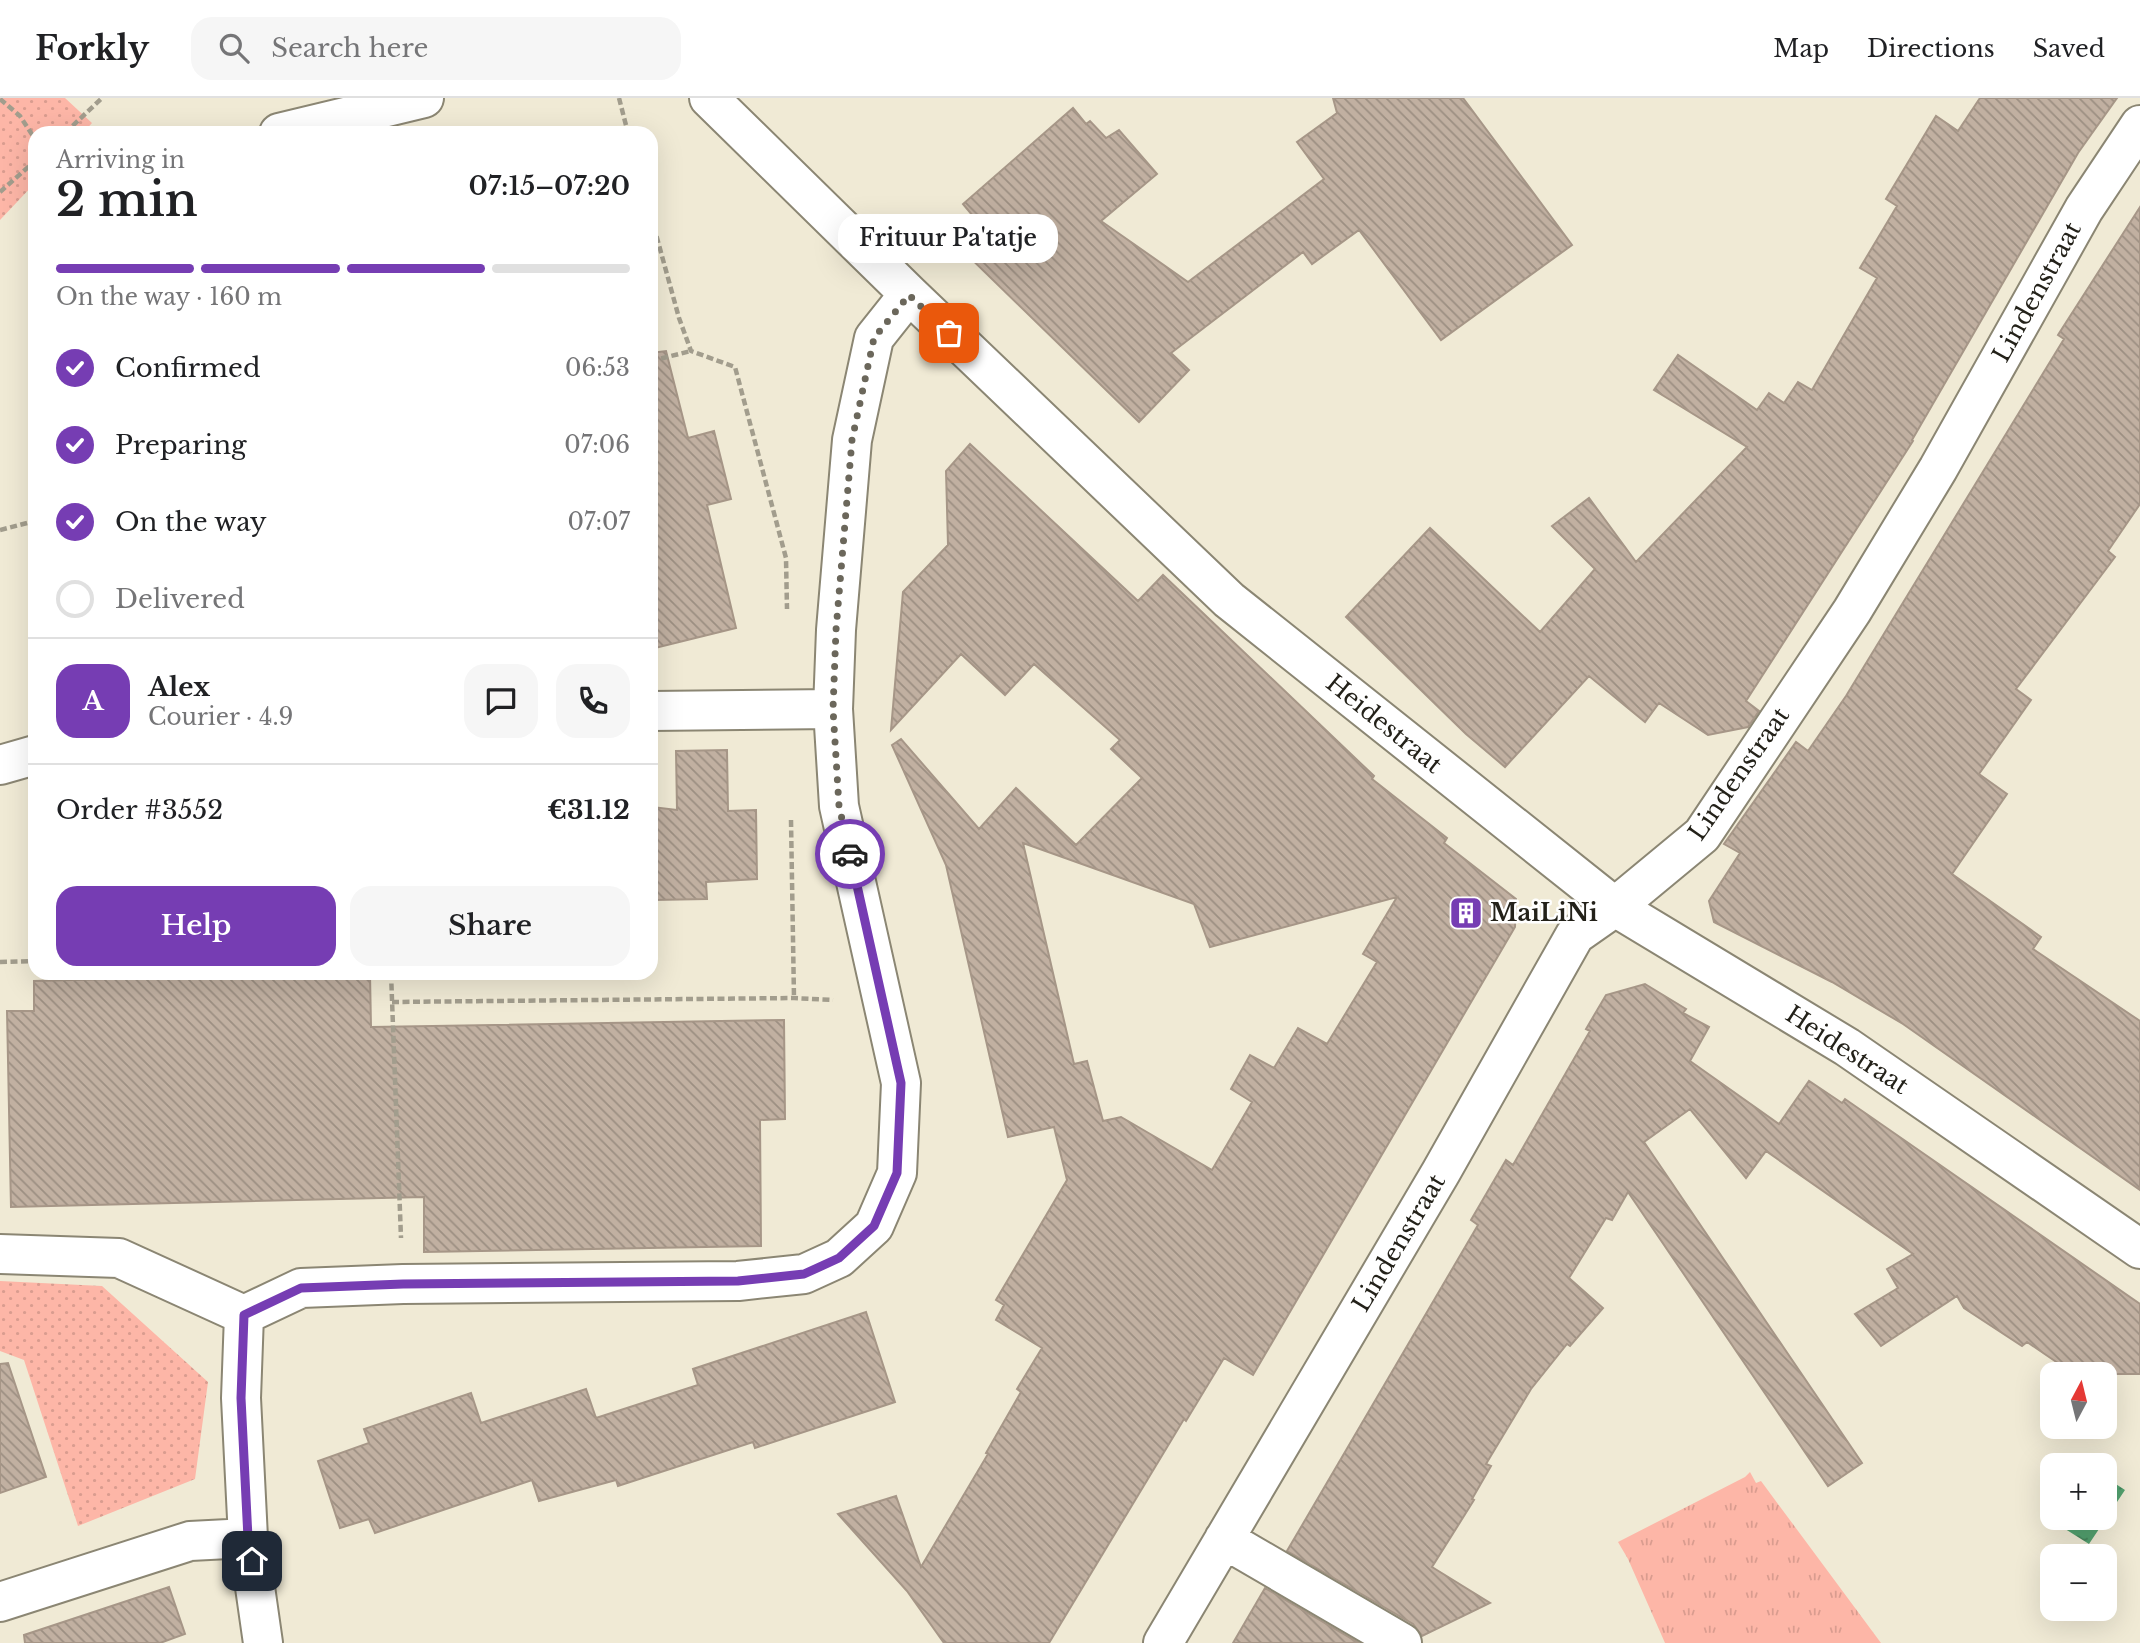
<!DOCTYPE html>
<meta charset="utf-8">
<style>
:root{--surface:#fff;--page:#f6f6f6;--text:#202124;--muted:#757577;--line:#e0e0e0;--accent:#763db3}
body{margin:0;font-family:"Libre Baskerville",serif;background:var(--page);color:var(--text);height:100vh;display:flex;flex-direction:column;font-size:26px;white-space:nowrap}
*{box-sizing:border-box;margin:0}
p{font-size:23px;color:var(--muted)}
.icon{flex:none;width:38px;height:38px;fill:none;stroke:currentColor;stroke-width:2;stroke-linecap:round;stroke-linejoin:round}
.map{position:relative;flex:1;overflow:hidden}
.sheet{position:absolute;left:28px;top:28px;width:630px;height:854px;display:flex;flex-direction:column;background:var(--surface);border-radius:21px;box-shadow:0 7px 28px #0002}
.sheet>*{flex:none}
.needle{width:46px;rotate:7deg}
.controls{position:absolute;left:2040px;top:1264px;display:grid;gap:14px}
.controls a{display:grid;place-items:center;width:77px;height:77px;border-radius:14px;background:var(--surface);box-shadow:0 7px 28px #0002;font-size:35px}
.pin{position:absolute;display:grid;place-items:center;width:60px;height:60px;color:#fff;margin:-30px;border-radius:14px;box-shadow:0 4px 10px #0006}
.courier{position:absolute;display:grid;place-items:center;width:70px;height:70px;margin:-35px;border:5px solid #763db3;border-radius:50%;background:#fff;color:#222;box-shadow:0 2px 9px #0007}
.bubble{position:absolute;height:49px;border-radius:21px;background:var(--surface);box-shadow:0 7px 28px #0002;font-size:23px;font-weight:600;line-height:49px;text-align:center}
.summary em{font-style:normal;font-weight:600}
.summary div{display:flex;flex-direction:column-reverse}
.summary{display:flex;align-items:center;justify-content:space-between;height:119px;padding:0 28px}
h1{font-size:46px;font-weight:600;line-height:52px}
.bar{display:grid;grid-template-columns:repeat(4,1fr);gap:10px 7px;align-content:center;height:84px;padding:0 28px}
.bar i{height:9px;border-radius:5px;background:var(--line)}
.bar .on{background:var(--accent)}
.bar p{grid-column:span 4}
.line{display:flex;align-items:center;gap:18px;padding:0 28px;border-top:2px solid var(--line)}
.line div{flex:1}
.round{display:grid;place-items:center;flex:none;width:74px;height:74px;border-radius:21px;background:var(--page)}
ol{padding:0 28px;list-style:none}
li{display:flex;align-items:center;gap:21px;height:77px}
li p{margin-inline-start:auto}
li .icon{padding:7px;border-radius:50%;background:var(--accent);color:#fff;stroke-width:4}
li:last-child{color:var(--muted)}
li i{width:38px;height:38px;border:4px solid var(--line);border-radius:50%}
.primary-button{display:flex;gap:14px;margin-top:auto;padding:14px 28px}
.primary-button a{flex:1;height:80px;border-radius:21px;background:var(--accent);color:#fff;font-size:28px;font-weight:600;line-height:80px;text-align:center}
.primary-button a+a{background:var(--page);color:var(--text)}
header{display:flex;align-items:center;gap:42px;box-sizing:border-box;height:98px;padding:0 35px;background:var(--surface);border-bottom:2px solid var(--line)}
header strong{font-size:33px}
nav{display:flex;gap:38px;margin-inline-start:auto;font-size:24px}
.search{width:490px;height:63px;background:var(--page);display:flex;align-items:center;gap:18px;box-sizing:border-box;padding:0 24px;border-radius:21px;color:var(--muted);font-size:26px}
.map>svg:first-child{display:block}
.grass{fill:url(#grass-tufts)}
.park{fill:url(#park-dots)}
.water{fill:url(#water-ripples)}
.building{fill:url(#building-back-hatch);stroke:#a69687;stroke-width:2;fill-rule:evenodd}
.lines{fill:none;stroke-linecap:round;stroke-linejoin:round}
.minor-casing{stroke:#8b8673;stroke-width:42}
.path{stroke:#a29d8d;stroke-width:4.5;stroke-dasharray:7 3.5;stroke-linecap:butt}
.minor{stroke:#fff;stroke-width:38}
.done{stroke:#6b675b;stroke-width:7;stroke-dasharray:0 12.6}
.route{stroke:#763db3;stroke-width:9}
.labels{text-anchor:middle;stroke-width:5;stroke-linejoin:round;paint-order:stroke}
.street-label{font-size:24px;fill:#232119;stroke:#fff}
.poi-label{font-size:24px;font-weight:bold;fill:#232119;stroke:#fff;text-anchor:start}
</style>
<header>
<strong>Forkly</strong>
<div class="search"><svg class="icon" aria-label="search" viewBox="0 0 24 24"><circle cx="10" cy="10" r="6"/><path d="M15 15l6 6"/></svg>Search here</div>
<nav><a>Map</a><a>Directions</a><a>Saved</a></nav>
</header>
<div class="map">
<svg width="2140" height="1545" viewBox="0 0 2140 1545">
<defs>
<pattern id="grass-tufts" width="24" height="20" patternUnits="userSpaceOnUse" patternTransform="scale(1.75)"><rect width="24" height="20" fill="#fdb6a7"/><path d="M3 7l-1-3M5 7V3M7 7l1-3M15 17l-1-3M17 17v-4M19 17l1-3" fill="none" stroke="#d99c8f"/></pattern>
<pattern id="park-dots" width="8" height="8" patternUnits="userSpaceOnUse" patternTransform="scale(1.75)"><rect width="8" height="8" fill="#fdb6a7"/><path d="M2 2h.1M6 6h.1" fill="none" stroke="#d99c8f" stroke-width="1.8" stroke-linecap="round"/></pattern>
<pattern id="water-ripples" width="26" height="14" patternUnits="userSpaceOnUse" patternTransform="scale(1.75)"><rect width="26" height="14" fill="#53a16f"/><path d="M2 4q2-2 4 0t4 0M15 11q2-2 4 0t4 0" fill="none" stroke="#44835a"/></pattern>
<pattern id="building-back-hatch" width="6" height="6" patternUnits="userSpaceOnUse" patternTransform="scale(1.75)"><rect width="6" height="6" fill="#c1b0a1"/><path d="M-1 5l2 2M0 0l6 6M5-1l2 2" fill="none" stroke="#9c8f82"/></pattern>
</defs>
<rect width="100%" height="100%" fill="#f0ead5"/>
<path class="grass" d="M1750,1374L1756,1385L1761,1383L1881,1545H1665L1628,1461L1618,1444L1745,1379Z"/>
<path class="park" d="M0,0H65L92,25L83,35H35V85L0,122Z
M0,1183L102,1188L208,1284L195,1381L78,1428L24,1262L0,1253Z"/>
<path class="water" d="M2105,1379L2125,1392L2089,1446L2062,1429L2068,1419H2105Z"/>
<path class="building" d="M1333,0H1463L1572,147L1441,242L1359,132L1312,166L1303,154L1171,255L1189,272L1139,324L956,146L978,124L963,106L1073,10L1086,26L1090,23L1106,40L1119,32L1157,76L1101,123L1188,184L1324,81L1297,44L1337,15Z
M1980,0H2117L2078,55L1912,342L1913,343L1746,603L1759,613L1748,629L1708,637L1659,605L1645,624L1589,578L1505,669L1466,636L1346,519L1430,430L1540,534L1595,471L1552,428L1589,400L1636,464L1747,349L1654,292L1678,257L1757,312L1769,295L1784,305L1798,284L1812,292L1877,180L1860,170L1897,108L1886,101L1936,18L1958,33Z
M2140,109V406L2108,453L2115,459L2016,591L2031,602L1979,676L2007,696L1952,776L2041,839L2033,851L2140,923V1092L1903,926L1832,884L1714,824L1709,803L1740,755L1724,746L1796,644L1808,653L1846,598L2064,241L2058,237Z
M666,253L688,340L714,333L731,401L707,407L736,530L651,551V255Z
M970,346L1138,503L1163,477L1374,678L1372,681L1447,740L1444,745L1516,801L1515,829L1253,1277L1224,1260L1186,1323L1184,1321L1049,1545H944L907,1493L838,1416L896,1398L921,1469L988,1356L986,1355L1021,1294L1017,1291L1042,1250L996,1222L1004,1207L996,1202L1067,1082L1054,1029L1008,1039L946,767L892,647L901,641L979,731L1016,690L1076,747L1142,680L1111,651L1120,642L1034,566L1005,597L961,556L891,632L903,494L948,447L946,373ZM1023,745L1194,806L1210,849L1397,799L1363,856L1377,864L1327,946L1298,930L1274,970L1250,957L1231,991L1252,1004L1212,1072L1121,1019L1103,1023L1087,963L1074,966Z
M727,652L728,713L756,712L757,781L706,784L707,801L654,802L651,709L677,712L676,653Z
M307,876H370L371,929L784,922L785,1021L760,1022L761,1148L424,1154V1099L11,1109L7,913H34V883Z
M1645,886L1686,911L1683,915L1709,929L1690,963L1779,1026L1809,983L1842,1005L1845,1001L2140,1206V1276H2074L2027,1244L2022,1248L1964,1210L1957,1198L1881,1248L1855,1216L1898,1190L1887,1171L1913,1156L1766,1053L1746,1080L1690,1011L1644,1044L1862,1365L1828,1388L1628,1094L1612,1122L1606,1120L1569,1180L1603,1210L1570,1248L1567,1246L1531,1291L1486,1366L1491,1368L1472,1401L1474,1402L1432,1469L1490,1505L1422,1538L1413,1526L1287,1453L1478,1127L1471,1122L1506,1062L1513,1067L1590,933L1586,931L1606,897Z
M866,1214L895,1304L755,1350L753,1344L618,1388L616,1382L539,1403L532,1382L375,1435L369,1421L340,1430L318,1363L369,1345L364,1331L471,1295L481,1325L586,1291L596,1320L698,1287L693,1271Z
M8,1265L46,1379L0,1395V1266Z
M169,1489L185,1536L160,1545H25L24,1537Z
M1265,1490L1359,1545H1233Z"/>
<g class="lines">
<defs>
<path id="minor" d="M709,0L909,196L1229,502L1615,809L1847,949L2140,1151
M279,35L424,0
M651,613L833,611
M0,667L35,657
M0,1156L119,1160L244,1217L301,1190L403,1186L738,1183L804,1176L839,1160L874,1128L897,1075L901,985L839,708L833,611L836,532L852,342L874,240L909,196
M244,1217L241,1300L248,1440L263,1545
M1224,1441L1402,1545
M0,1504L190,1443L248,1440
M1163,1545L1441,1074L1575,837L1615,809L1702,737L1852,513L1938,371L2084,111L2140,27"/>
</defs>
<use href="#minor" class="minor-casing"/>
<path class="path" d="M619,0L628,35
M0,1L20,18L35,41
M65,35L102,0
M0,94L35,63
M651,118L679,220L691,253L735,269L786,460L787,511
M651,263L691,253
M0,432L35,423
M791,722L794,900
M0,864L35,863
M391,875L401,1140
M392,904L794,900L833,902"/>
<use href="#minor" class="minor"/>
</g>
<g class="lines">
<path class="done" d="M850,756L839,708L833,611L836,532L852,342L874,240L909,197L949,235"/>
<path class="route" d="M252,1463L248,1440L241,1300L244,1217L301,1190L403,1186L738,1183L804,1176L839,1160L874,1128L897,1075L901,985L850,756"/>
</g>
<defs>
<symbol id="building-square" viewBox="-11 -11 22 22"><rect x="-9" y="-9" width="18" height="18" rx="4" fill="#763db3" stroke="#fff"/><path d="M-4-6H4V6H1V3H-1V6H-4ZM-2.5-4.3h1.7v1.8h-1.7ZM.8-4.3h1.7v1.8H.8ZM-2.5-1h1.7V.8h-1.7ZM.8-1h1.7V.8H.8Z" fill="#fff"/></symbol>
</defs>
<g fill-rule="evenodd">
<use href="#building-square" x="1447" y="796" width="38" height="38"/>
</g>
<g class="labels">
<g class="street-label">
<text transform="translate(2037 194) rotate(-61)" y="8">Lindenstraat</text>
<text transform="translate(1384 626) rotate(39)" y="8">Heidestraat</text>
<text transform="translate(1739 676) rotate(-55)" y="8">Lindenstraat</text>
<text transform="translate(1847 952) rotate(33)" y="8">Heidestraat</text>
<text transform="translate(1399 1145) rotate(-59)" y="8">Lindenstraat</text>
</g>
<g class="poi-label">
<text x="1490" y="823">MaiLiNi</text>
</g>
</g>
</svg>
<div class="controls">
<a><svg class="needle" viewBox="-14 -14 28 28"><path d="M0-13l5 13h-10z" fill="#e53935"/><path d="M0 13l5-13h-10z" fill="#757577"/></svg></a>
<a>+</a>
<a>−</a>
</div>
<div class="pin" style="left:949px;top:235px;background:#ea580c"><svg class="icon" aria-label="bag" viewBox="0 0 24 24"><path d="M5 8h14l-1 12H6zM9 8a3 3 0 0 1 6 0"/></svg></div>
<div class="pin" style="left:252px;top:1463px;background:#1f2937"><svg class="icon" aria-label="home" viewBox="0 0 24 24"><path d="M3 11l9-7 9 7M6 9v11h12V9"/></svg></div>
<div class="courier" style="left:850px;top:756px"><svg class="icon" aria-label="car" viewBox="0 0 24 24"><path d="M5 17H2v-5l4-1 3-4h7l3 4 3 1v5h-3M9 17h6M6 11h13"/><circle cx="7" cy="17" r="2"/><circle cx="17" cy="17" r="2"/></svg></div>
<div class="bubble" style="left:838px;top:116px;width:220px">Frituur Pa'tatje</div>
<section class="sheet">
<div class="summary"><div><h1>2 min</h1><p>Arriving in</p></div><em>07:15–07:20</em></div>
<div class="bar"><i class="on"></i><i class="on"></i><i class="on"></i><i></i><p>On the way · 160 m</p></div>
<ol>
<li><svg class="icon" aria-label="check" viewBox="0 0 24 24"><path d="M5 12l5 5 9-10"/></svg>Confirmed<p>06:53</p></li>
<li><svg class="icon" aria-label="check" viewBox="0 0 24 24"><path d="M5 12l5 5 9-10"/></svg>Preparing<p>07:06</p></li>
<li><svg class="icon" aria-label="check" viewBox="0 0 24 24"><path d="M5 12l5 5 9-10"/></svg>On the way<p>07:07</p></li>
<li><i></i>Delivered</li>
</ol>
<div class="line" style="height:126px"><b class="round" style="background:var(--accent);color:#fff">A</b><div><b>Alex</b><p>Courier · 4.9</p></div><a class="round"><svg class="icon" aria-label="chat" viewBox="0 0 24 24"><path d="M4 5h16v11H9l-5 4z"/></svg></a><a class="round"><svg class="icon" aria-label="phone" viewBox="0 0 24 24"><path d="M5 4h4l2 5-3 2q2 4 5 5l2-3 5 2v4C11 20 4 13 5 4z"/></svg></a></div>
<div class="line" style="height:91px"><div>Order #3552</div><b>€31.12</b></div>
<div class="primary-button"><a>Help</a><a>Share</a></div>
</section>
</div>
